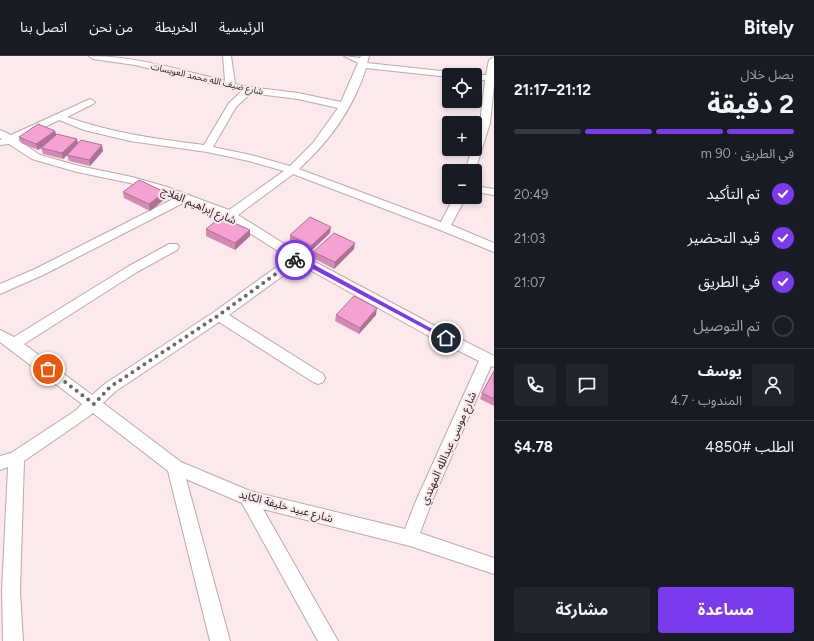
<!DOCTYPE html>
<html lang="ar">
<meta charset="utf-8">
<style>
:root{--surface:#171b24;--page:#20242c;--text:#f1f3f6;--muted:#9ea1a6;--line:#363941;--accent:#7c3aed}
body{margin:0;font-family:Figtree,"Noto Sans Arabic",sans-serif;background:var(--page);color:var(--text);direction:rtl;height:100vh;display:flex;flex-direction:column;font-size:15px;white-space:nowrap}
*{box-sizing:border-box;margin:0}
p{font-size:13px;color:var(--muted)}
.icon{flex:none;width:22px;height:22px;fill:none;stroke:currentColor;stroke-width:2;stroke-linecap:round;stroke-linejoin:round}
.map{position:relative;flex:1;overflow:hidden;direction:ltr}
.details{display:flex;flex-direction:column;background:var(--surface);width:320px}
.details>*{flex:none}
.buttons{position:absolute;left:442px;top:12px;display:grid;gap:8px}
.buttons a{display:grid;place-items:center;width:40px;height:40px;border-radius:4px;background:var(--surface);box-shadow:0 2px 6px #0003;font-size:20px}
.pin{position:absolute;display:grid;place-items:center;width:34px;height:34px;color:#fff;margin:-17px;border:2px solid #fff;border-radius:50%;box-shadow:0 1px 4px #0007}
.courier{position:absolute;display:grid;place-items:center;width:40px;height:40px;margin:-20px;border:3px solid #7c3aed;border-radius:50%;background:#fff;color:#222;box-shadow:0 1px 5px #0007}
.headline em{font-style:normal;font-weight:700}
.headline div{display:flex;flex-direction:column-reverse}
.headline{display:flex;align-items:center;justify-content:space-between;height:68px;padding:0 20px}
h1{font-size:26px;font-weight:700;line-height:30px}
.bar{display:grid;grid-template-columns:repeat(4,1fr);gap:6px 4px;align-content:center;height:48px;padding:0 20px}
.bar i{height:5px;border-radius:3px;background:var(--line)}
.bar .current{background:var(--accent)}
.bar p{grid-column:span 4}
.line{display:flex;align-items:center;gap:10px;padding:0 20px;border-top:1px solid var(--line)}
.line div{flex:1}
.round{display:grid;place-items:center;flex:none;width:42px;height:42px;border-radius:4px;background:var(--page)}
ol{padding:0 20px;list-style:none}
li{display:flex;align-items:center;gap:12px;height:44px}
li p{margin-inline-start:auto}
li .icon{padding:4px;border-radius:50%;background:var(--accent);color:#fff;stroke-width:4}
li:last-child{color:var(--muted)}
li i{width:22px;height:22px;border:2px solid var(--line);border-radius:50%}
.action{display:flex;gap:8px;margin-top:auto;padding:8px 20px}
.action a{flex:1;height:46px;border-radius:4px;background:var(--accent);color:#fff;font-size:16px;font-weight:700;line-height:46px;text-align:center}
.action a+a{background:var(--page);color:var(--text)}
header{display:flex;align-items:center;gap:24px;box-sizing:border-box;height:56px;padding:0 20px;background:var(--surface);border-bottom:1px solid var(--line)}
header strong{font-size:19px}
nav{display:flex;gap:22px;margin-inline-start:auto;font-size:14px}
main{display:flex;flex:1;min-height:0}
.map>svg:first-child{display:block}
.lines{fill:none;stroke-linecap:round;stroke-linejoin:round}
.minor-casing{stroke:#bfa8ab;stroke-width:2}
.minor{fill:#fff;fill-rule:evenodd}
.wall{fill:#d38bb5}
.shaded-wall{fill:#ac7193}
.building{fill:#f5a2d2;stroke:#ac7193}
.route{fill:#7c3aed}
.done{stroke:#726667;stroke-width:4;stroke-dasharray:0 7.2}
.labels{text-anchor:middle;stroke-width:4;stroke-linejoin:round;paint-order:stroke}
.far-street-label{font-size:9px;fill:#271f20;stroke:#fce9eb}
.street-label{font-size:11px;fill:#271f20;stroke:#fce9eb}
</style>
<header>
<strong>Bitely</strong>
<nav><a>الرئيسية</a><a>الخريطة</a><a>من نحن</a><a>اتصل بنا</a></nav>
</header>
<main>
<section class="details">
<div class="headline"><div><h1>2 دقيقة</h1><p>يصل خلال</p></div><em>21:12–21:17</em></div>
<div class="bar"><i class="current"></i><i class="current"></i><i class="current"></i><i></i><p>في الطريق · 90 m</p></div>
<ol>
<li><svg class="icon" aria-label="check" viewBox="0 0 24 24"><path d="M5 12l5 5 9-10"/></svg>تم التأكيد<p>20:49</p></li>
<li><svg class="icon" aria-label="check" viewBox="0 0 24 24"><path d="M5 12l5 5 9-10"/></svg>قيد التحضير<p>21:03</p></li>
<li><svg class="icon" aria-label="check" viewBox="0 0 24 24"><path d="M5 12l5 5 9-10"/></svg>في الطريق<p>21:07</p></li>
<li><i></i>تم التوصيل</li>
</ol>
<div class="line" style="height:72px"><a class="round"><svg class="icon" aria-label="person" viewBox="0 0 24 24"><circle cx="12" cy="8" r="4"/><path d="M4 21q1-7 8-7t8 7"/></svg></a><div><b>يوسف</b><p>المندوب · 4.7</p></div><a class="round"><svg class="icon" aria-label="chat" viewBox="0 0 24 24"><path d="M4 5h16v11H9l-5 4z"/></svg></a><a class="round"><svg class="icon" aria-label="phone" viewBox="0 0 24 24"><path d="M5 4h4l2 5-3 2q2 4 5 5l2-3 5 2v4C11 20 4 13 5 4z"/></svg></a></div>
<div class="line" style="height:52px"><div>الطلب #4850</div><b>$4.78</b></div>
<div class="action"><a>مساعدة</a><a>مشاركة</a></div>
</section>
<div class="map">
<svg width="494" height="585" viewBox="0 0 494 585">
<rect width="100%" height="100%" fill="#fce9eb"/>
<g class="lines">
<defs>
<path id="minor" d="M89,0C135,0 180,14 225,25L223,0H231L235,28L249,31L298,37L341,46L358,7L344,0L360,2L361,0H369L367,7L460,17L462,19H449V21L366,12C354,51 329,86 299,113L441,166L454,141H466L451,169L494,187V196L440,174L293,118L238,159L302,199L437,271L494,300V311L491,310L432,445L420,477L494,502V518L410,490L263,453L338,585H318L242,447L186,423L230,585H210L168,415L93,357L85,363L24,405L20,535L23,585H3L2,535L8,411L0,414V400L11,397L75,355L82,348L0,286V274L14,281L129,210L169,188H177L179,191L177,194L137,216L24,288L92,339L106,327L214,256L289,202L226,162L185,146L43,219L0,238V228L35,213L175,142L130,127L77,116L32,103L9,88L0,89V84L2,83L0,82V74L11,79L90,43L95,46L93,48L67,61C111,77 157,83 204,89L229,47L242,35L135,9L93,3ZM251,37L298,43L338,52L313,87L290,110L251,99L213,91L236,51ZM59,64L84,74L130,85L207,96L249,105L284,115L229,154L167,131L132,121L79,110L40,99L18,84ZM299,208L427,279L479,305L416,445L405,473L250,435L181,406L103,347L116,335L219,266L313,326L318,328L323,326L325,322L323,318L229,259Z
M494,1V29L490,67L475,115H465L472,93H475V82L480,67L485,24H475V19H472H486L489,4Z
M475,130L494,133V139L475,136Z"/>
</defs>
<use href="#minor" class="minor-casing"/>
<use href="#minor" class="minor"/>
</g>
<path class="wall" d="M55,75L56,78L77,83L78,88L103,95L90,110L69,105L67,99L63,103L43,98L41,92L38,94L21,87L19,81Z
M123,136H165V143L150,155L124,142Z
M206,173L250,174V180L235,194L206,180Z
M330,177L310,196L290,186V179Z
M354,193L334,213L313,202V196Z
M336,259H376L359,278L335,265Z
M494,315V350L480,343L482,337Z"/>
<path class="shaded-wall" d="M55,75L57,82L38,94L36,88Z
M77,83L78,89L63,103L62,97Z
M102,89L103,95L90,110L89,104Z
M165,136V143L150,155L149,148Z
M331,171L330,177L310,196L311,190Z
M250,174V180L235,194V187Z
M355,187L354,193L334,213L335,206Z
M377,252L376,259L359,278L360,272Z"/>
<path class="building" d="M38,68L55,75L36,88L19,81Z
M57,78L77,83L62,97L41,92Z
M81,84L102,89L89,104L67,99Z
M139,124L165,136L149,148L123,136Z
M221,161L250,174L235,187L206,173Z
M310,161L331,171L311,190L290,179Z
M334,177L355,187L335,206L313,196Z
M354,240L377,252L360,272L336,259Z
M494,315V343L482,337Z"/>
<path class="route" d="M296,201H300L449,282L446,284L444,283L298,205H293L292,204Z"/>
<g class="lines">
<path class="done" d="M48,313L94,348L110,331L219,259L295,204"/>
</g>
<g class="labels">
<g class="far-street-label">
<text transform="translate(207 23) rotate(13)" y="3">شارع ضيف الله محمد العويسات</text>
</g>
<g class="street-label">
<text transform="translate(199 149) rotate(23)" y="4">شارع إبراهيم الفلاح</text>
<text transform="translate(448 392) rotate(-66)" y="4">شارع موسى عبدالله المهتدي</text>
<text transform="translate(286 450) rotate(15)" y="4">شارع عبيد خليفة الكايد</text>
</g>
</g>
</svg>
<div class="buttons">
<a><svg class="icon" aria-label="locate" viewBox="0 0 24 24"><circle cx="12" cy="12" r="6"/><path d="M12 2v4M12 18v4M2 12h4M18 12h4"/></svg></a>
<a>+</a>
<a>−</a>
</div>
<div class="pin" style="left:48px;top:313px;background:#ea580c"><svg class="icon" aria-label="bag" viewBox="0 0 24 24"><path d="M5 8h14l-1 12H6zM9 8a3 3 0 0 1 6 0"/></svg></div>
<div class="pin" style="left:446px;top:282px;background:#1f2937"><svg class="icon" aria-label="home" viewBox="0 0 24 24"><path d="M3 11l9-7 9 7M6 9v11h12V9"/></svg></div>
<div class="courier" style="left:295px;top:204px"><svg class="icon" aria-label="bike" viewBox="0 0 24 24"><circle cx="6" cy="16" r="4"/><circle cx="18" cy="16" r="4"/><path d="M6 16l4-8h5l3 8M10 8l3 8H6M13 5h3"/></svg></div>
</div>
</main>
